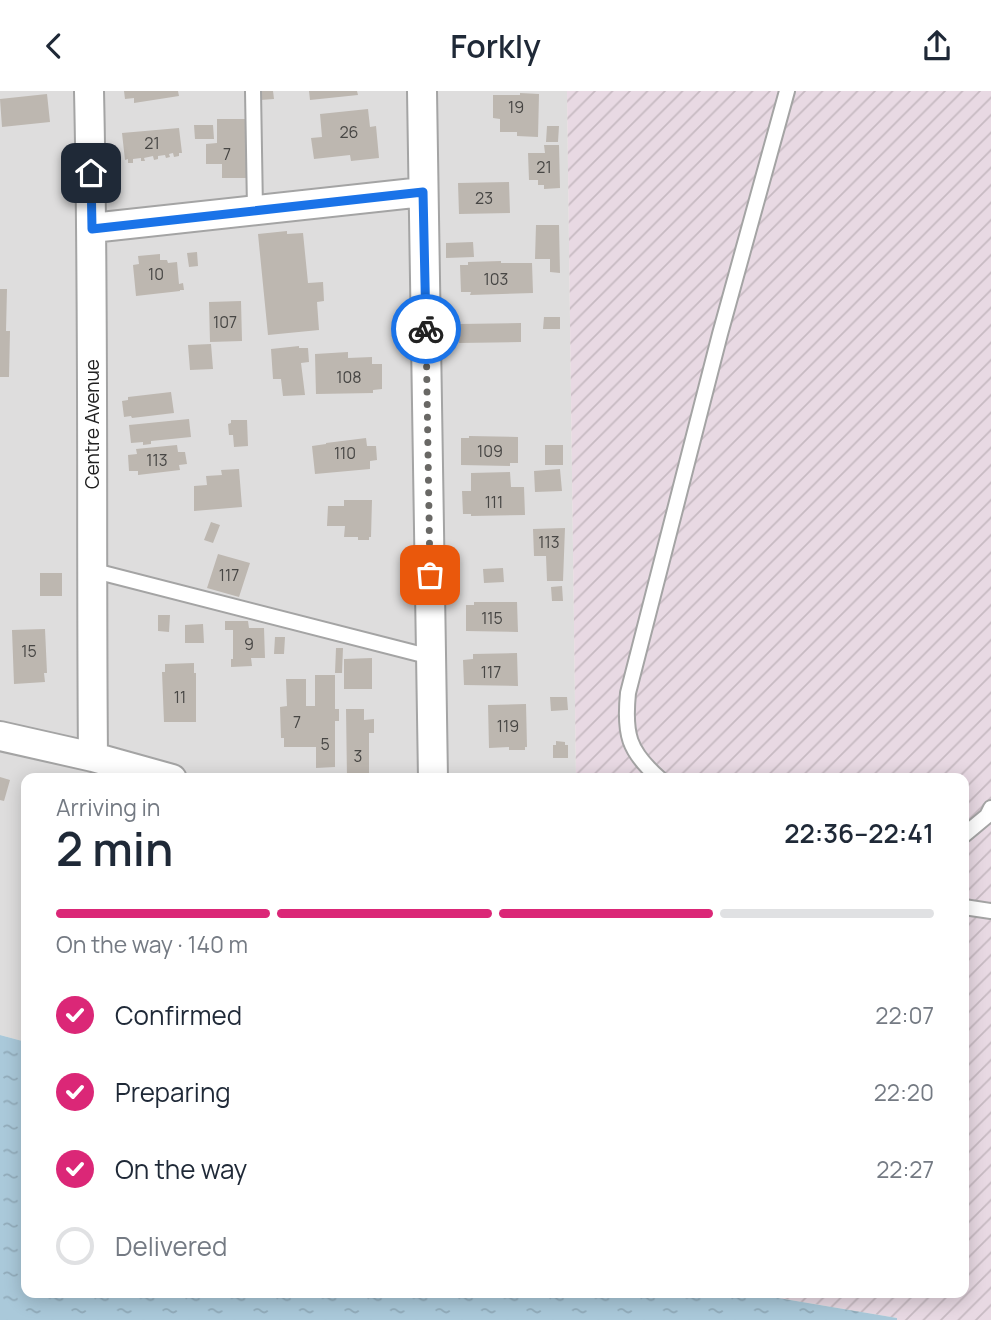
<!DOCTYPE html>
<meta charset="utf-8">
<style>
:root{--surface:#fff;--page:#f6f6f7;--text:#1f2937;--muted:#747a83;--line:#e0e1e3;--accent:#db2777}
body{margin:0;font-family:Manrope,sans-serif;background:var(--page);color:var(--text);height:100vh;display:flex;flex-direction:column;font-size:26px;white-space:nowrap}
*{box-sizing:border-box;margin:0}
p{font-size:23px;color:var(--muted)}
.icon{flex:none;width:38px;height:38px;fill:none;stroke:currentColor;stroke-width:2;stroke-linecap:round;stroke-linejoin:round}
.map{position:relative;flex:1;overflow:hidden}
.drawer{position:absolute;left:21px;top:682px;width:948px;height:525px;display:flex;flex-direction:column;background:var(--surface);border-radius:14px;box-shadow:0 4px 18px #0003}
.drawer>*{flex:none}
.pin{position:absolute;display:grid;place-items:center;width:60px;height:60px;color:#fff;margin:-30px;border-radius:14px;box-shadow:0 4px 10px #0006}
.courier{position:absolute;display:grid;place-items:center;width:70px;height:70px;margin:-35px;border:5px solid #1a73e8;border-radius:50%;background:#fff;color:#222;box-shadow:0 2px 9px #0007}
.summary em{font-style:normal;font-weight:600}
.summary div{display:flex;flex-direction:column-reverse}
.summary{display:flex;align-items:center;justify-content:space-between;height:119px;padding:0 35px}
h1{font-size:46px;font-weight:600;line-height:52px}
.bar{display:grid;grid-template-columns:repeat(4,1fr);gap:10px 7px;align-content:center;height:84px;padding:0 35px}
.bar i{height:9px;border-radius:5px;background:var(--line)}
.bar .selected{background:var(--accent)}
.bar p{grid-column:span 4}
ol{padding:0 35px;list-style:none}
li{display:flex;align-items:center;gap:21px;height:77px}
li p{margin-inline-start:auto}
li .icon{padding:7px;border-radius:50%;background:var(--accent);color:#fff;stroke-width:4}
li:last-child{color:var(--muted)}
li i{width:38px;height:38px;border:4px solid var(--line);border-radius:50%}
header{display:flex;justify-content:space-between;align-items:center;height:91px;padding:0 35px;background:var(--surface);font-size:32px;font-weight:600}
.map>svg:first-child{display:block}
.residential{fill:#dedddd}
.industrial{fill:url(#industrial-furrows)}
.water{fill:url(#water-ripples)}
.building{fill:#bdb7b0}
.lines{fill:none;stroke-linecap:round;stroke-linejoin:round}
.service-casing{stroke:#a4a4a4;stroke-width:18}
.minor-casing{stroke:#a4a4a4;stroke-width:32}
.service{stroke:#fff;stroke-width:14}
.minor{stroke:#fff;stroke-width:28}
.done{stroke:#696865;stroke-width:7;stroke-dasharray:0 12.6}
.route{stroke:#1a73e8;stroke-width:9}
.labels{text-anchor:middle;stroke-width:5;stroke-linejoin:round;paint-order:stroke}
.number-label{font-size:16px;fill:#474644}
.street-label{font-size:19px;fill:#202020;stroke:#fff}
</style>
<header><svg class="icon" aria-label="back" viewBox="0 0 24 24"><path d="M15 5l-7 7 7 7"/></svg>Forkly<svg class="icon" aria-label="share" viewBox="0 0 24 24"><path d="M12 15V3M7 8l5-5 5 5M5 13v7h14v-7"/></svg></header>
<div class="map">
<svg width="991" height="1229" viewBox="0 0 991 1229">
<defs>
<pattern id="industrial-furrows" width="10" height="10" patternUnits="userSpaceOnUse" patternTransform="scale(1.75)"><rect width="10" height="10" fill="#e8d9e3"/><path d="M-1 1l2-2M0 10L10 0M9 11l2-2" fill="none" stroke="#c7bac2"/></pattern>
<pattern id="water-ripples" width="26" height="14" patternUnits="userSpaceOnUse" patternTransform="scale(1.75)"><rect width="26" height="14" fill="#aac9da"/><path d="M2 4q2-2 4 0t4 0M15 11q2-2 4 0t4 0" fill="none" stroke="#92acbb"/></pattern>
</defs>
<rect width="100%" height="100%" fill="#f0eee6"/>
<path class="residential" d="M0,0H567L576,688H26V951L0,944Z"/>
<path class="industrial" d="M567,0H991V1229H897V1227L748,1202H964V688H576Z"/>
<path class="water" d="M0,944L26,951V1202H748L897,1227V1229H0Z"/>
<path class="building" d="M124,0H178L179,5L134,12V7L125,8Z
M260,0H273L274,8L260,9Z
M309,0H357L358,4L310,9Z
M520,2L539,3L538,46L517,45V41H500V28L493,27V4H520Z
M47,3L50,31L2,36L0,8Z
M368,18L370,36L376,35L379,67L351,70L350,64L314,68L311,47L322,46L320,23Z
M217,28H247L248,87H222V73H206V53L217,52Z
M194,34H213L214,48H195Z
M547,35H559L558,51H546Z
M179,37L182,62H179V65L174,66L173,62L169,63L170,66L166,67L165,64L158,65V68L154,69L153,65L144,67L145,70H141V67L133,68V72H128V68L125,69L122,42Z
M544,54H559L560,97L544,98V94H538V89H529L528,62H545Z
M509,91L510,122L459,123L458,92Z
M536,134H559L560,182L550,181V168H535Z
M287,140V143L303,142L308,192L323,191L324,210L317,211L319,239L268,244L258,143Z
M473,151L474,166L446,167V152Z
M197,161L198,175L189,176L187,162Z
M160,163V169H167L168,172L177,171L179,193L183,192L184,199H180V200L136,205L133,174L139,173L138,165Z
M501,170V172H532L533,202L470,204L471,201H461L460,174H468V171Z
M0,198H7L6,240H10L9,286H0Z
M241,210L242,250L210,251L209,211Z
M544,226H560V238H543Z
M521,232V251L459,252V233Z
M211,253L213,278L190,279L188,254Z
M299,255V257H308L309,271L301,272L305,304L283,305L281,288H273L271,258Z
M348,261V267L372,266V273H382V298L373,299V302L316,303L315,263Z
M171,301L174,322L132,327L131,325L124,326L122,310L128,309V306Z
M189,328L191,346L151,350V353L143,354V351L131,352L129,334Z
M231,329H247L248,355L234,356L233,344H229L228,333L231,332Z
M469,345L518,346V372H510V375L461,374V347H469Z
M366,347L367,355H376L377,369L370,370V378L315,383L312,355L326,353V352Z
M177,354L178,361H185L187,373L179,374L180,379L138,384V380H129L128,364L137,363L136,358Z
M545,354H563V374H545Z
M239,378L242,416L194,420V395L207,394L206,385L222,384L221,379Z
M560,378L562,400L535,401L534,380Z
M510,381L511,396H524L525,424L471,425V423H463L462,400H471V382Z
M344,409H372L371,446H369V449H358V446H344L345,435H327L328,415H344Z
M211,431L220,434L213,452L204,449Z
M565,437L563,490H547L546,465H534L533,438Z
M218,463L250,472L239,506L207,497Z
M503,477L504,491L484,492L483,478Z
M40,482H62V505H40Z
M562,495L563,510H552L551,496Z
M474,511H517L518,541L466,540V514H474Z
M158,524H170L169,541L158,540Z
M225,530H248L249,537H264L265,567H251L252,575L231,576V568H233V539H225Z
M203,533L204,552H185V534Z
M45,538L47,582H44L45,591L14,593L12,539Z
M275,546H285L284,563H274Z
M336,557H343L342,582H335Z
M517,562L518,595L464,594L463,569L473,568V563Z
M372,567V598H344V568Z
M194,572V582H196V631H164L162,581H165V573Z
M315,584H335V618H339V630H335V676L316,677V656H284V647H281L280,616L287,615L286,588H306V615H315Z
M550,606H567L568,619L551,620Z
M526,613L527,656H525V659H509V656L489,657L488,614Z
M346,618H364V629L374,628V642H369V687H347Z
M556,650L565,651V654H568V667H553V654H556Z
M0,686L10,689L4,710L0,709Z"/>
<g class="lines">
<defs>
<path id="service" d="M253,0L255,118
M91,479L431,566
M660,688C628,660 624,643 628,602L720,243L787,0
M964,744L987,725L991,717
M964,816L991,820"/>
<path id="minor" d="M89,0C94,222 91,444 93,666
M422,0L433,688
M92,137L423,101
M0,645L93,666L172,688"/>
</defs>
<use href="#service" class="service-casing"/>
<use href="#minor" class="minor-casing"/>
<use href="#service" class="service"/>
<use href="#minor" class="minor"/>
</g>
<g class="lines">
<path class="done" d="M426,238L430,484"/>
<path class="route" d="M91,82L92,138L423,101L426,238"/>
</g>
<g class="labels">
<g class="number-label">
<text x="516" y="22">19</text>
<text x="349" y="47">26</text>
<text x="152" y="58">21</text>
<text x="227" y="69">7</text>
<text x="544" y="82">21</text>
<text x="484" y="113">23</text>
<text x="156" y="189">10</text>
<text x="496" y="194">103</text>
<text x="225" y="237">107</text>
<text x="349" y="292">108</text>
<text x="490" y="366">109</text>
<text x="345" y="368">110</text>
<text x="157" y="375">113</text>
<text x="494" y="417">111</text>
<text x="549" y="457">113</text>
<text x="229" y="490">117</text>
<text x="492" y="533">115</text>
<text x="249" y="559">9</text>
<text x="29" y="566">15</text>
<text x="491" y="587">117</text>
<text x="180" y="612">11</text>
<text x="297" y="637">7</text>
<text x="508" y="641">119</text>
<text x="325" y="659">5</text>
<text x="358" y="671">3</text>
</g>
<g class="street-label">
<text transform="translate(92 333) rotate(-90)" y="7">Centre Avenue</text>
</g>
</g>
</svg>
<div class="pin" style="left:430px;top:484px;background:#ea580c"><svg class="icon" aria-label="bag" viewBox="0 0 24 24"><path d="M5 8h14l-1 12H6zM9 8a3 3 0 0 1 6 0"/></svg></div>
<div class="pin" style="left:91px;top:82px;background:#1f2937"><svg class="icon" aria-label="home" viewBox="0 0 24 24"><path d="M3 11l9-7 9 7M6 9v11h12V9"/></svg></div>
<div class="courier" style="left:426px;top:238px"><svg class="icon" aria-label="bike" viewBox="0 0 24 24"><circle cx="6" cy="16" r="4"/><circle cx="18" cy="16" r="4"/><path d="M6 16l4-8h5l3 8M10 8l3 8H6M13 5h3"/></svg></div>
<section class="drawer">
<div class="summary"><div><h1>2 min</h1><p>Arriving in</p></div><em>22:36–22:41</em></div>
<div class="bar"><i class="selected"></i><i class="selected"></i><i class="selected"></i><i></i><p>On the way · 140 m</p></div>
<ol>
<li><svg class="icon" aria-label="check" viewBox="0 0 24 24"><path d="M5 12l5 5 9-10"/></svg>Confirmed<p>22:07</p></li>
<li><svg class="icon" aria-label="check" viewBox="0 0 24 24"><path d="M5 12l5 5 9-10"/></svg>Preparing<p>22:20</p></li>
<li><svg class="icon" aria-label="check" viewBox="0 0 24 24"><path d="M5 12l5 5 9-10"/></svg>On the way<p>22:27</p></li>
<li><i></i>Delivered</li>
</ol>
</section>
</div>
